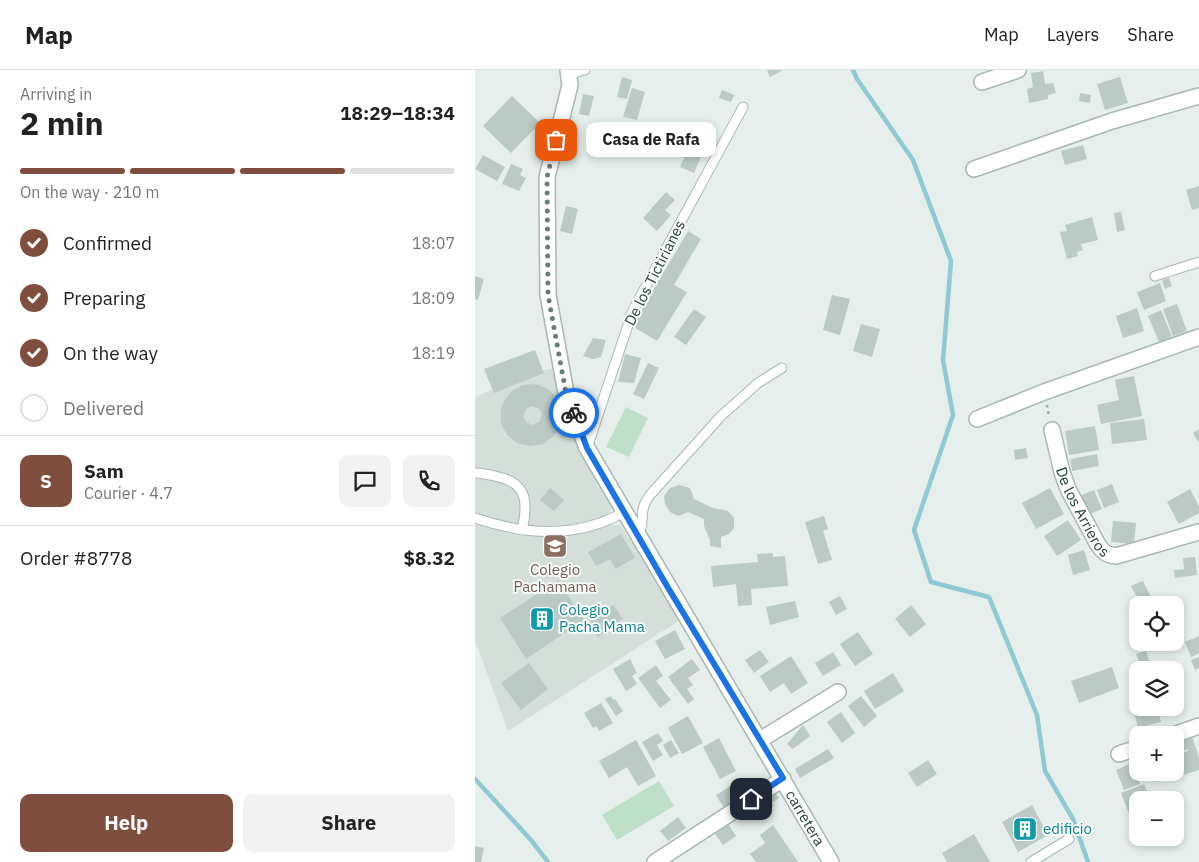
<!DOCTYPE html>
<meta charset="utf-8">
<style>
:root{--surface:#fff;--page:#f2f2f2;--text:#222;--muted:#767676;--line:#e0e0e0;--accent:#804e3d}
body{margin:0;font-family:"IBM Plex Sans",sans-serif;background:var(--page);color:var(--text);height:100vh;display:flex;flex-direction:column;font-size:19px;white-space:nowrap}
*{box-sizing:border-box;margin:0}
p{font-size:16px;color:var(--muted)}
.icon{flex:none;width:28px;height:28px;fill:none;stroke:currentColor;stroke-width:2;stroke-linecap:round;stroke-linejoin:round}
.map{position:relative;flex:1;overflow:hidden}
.details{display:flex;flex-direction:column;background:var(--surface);width:475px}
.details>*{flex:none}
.fabs{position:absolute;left:654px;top:526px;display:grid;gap:10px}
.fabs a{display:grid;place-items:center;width:55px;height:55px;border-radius:10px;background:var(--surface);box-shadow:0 2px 8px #0003;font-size:25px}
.pin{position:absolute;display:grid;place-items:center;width:42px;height:42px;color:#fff;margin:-21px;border-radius:10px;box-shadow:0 2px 8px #0006}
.courier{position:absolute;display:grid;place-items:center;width:50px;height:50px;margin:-25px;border:4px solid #1a73e8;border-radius:50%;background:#fff;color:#222;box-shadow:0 1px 6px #0007}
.bubble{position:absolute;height:35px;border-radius:10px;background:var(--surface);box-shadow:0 2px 8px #0003;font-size:16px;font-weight:700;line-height:35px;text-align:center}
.summary em{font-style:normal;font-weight:700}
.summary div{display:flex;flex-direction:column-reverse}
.summary{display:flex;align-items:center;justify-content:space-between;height:85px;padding:0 20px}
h1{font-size:32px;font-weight:700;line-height:38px}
.bar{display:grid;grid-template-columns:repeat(4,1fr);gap:8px 5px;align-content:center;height:60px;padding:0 20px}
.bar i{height:6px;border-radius:4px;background:var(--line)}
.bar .on{background:var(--accent)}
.bar p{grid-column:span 4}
.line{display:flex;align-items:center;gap:12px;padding:0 20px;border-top:1px solid var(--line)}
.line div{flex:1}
.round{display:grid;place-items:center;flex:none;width:52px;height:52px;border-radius:10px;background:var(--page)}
ol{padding:0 20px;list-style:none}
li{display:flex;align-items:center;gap:15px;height:55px}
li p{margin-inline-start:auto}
li .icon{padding:5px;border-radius:50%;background:var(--accent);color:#fff;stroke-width:4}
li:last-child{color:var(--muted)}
li i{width:28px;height:28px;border:2px solid var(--line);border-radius:50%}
.button{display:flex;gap:10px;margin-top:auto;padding:10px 20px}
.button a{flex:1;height:58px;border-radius:10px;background:var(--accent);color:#fff;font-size:20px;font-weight:700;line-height:58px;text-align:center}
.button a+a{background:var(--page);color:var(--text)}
header{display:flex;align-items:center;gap:30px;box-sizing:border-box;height:70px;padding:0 25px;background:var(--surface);border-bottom:1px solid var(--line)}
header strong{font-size:24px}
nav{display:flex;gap:28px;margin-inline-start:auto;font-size:18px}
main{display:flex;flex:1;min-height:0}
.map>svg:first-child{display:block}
.built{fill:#d4dfda}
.green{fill:#bfe0c8}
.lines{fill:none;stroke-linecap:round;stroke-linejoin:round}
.stream{stroke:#8ec9d4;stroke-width:4.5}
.building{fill:#bbcac4;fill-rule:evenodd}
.service-casing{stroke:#a8b8b2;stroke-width:11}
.minor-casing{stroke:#a8b8b2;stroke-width:18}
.path{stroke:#86b3a5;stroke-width:2.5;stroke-dasharray:2.5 4;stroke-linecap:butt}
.service{stroke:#fff;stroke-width:9}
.minor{stroke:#fff;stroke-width:15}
.done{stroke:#687f78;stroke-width:5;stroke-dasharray:0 9}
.route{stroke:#1a73e8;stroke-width:6}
.labels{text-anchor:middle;stroke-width:4;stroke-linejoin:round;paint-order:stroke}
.street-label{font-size:15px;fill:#24423a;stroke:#f7fbf9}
.education-label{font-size:15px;fill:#785e54;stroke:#f7fbf9}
.culture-label{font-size:15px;fill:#0d838f;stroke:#f7fbf9;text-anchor:start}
</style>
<header>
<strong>Map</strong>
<nav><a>Map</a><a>Layers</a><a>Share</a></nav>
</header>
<main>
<section class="details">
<div class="summary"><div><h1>2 min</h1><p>Arriving in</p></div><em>18:29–18:34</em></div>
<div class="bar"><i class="on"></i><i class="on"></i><i class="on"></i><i></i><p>On the way · 210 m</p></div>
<ol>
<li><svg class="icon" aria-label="check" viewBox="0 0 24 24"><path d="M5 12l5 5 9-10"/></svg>Confirmed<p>18:07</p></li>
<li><svg class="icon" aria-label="check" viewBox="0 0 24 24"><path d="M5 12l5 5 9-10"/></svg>Preparing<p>18:09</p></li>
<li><svg class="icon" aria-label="check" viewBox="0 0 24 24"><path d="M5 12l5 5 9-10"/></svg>On the way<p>18:19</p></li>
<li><i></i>Delivered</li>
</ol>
<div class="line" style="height:90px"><b class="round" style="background:var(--accent);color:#fff">S</b><div><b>Sam</b><p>Courier · 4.7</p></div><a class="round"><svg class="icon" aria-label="chat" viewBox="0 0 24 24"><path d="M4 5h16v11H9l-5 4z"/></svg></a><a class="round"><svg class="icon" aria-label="phone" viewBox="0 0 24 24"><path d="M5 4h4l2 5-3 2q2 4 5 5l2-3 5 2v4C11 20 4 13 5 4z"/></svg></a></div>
<div class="line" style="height:65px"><div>Order #8778</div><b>$8.32</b></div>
<div class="button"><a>Help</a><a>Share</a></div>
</section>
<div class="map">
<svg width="724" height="792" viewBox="0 0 724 792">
<rect width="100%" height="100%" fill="#e6efeb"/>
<path class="built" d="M80,298L137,438L132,445L136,455H145L172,491L205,550L33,661L0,570V327L59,302Z"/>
<path class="green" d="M151,337L173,348L154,387L131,377Z
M184,711L199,736L142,770L127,745Z"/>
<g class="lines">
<path class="stream" d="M378,0L382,9L438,90L476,191L468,290L478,345L439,460L456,512L514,527L562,645L570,701L598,749L613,792
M0,709L56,770L73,792"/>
</g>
<path class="building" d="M292,0H308L295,7Z
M568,1L570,14L578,13L581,23L573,25V29L554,33L552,19L558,17L556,3Z
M147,7L157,10L152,29L142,27Z
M645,7L653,33L630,40L622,14Z
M157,18L170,22L162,50L148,47Z
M247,20L259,25L256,32L244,28Z
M605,23L616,25L615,33L604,31Z
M108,24L119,26L114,46L104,44Z
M37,26L65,53L36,83L8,56Z
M608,75L612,89L590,95L586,81Z
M213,79L227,84L219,103L205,97Z
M8,85L30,97L22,111L0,99Z
M36,94L48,99L45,105L51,108L44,121L27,114Z
M724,116V138L717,140L711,120Z
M191,122L200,130L190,140L196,145L182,161L168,148Z
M91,136L103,139L97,164L85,161Z
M646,142L650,160L642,162L639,143Z
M617,147L623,170L606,174L608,180L602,182L603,186L592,189L585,162L592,161L590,155Z
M213,161L226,169L199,215L212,222L182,271L157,256Z
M0,206L9,209L3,230L0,229Z
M694,208L697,216L690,219L687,210Z
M685,213L691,231L669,240L662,222Z
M357,225L375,229L365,265L348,260Z
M702,234L712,261L698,266L688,239Z
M662,238L669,261L648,268L641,246Z
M219,239L231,247L211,275L199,267Z
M686,240L697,267L684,272L673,246Z
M386,254L405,259L397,287L378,281Z
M118,268L131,270L126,287L118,289L108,286Z
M60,280L69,303L19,323L9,299Z
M150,284L166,288L159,313L143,312Z
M173,293L184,298L169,329L158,324Z
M659,306L667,346L626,354L622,335L644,330L640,310Z
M60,314L71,318L80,325L86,335L87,346L84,358L78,367L68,374L55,376L42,373L32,365L26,353V340L30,329L38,320L48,315ZM57,336L63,338L67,344L64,352L58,355L51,352L48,346L51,339Z
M669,349L672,370L637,374L635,353Z
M620,356L624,380L594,385L590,361Z
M724,359V373L718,363Z
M551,378L553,388L540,390L539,380Z
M622,384L624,396L597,401L595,389Z
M637,414L644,432L629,438L622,420Z
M204,415L215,418L219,429L238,438L253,441L259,448V458L254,464L246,467V478L235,476V470L229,456V449L213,442L203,446L195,442L190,434L189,426L195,418Z
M75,418L89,430L79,441L65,430Z
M575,418L589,444L561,459L547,433Z
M715,419L724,437V443L704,454L692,432Z
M619,420L627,439L610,446L602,427Z
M349,446L353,459L348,461L357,490L343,494L330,452Z
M593,450L606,470L582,486L569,466Z
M638,451L661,453L659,474L636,472Z
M146,464L160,488L140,499L135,489L121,496L113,482Z
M609,480L615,500L598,505L593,485Z
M298,483V487L310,486L313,516L276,519L277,535L263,536L261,514L238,517L236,496L283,492L282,484Z
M720,487L722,505L700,508L699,500L709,499L708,488Z
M83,510L109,550L51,589L25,548Z
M668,511L680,535H666L656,516Z
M365,526L372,539L361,545L354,532Z
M320,531L324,547L295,555L291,537Z
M138,535L148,549L123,567L113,553Z
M436,535L451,554L435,567L420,549Z
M200,560L210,579L190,589L180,571Z
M383,562L398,584L380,596L365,574Z
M724,566V583L716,587L710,572Z
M285,580L294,592L279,603L270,590Z
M671,581L676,596L667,599L661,584Z
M358,582L366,595L348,606L340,593Z
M316,586L333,613L316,624L309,613L295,622L285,606Z
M724,587V598L720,600L716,590Z
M155,589L162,603L157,606L162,614L151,621L138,599Z
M217,589L225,600L213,608L218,615L212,619L219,629L213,634L193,607Z
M54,593L73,619L46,640L26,613Z
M181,595L188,606L181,611L196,630L185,638L163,608Z
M637,597L644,618L604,633L596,611Z
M418,603L429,621L400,639L389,621Z
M136,626L138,630L140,629L148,641L141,646L130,629Z
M386,626L402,646L389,657L373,636Z
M662,628V638H683L686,652L663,658L656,629Z
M126,633L138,653L124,661L121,656L118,658L109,643Z
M366,642L380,663L367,673L352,652Z
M213,646L228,673L207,684L193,658Z
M328,655L335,666L318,679L312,674Z
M183,663L188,671L182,675L188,685L178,691L167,672Z
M717,666L724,688V700L702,707L700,699V685L713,681V679L709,680L706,670Z
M244,668L261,701L245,709L228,677Z
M161,670L181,706L163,716L152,697L134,708L124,691Z
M196,670L204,683L195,688L188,675Z
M353,679L359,688L325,708L320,699Z
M453,690L462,704L442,717L433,703Z
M656,693L665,714L649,720L641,700Z
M676,702H695L697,706L680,712Z
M268,708L277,722L250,740L241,725Z
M669,714L675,729L662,730V743L655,746L646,723Z
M300,722L304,728L297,733L299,736L282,747L276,737Z
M557,735L573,765L543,782L527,752Z
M203,747L211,758L193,771L185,761Z
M251,751L261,766L248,775L238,761Z
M298,755L323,792H281L275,784L290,773L285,765Z
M499,764L515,792H472L467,783Z
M0,776L9,778L6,792H0Z"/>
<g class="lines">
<defs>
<path id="service" d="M94,4L110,0
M680,206L724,192
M112,378L158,240L268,37
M0,403C8,403 16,405 24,407C53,414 53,434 47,460
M0,448C50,465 102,469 149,442
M162,465C170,456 165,447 169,436C170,432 173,428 175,425L246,346L283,313L307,298
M556,792L594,769"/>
<g id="minor">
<path id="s1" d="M93,0L95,15L72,107L73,225L91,323L112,378L356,792"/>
<path d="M507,12L543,0"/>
<path d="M499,99L637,51L724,26"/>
<path d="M502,349L569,322L724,267"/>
<path id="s2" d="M577,360L587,402L593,419L622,473C627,481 631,485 641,486L724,462"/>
<path d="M698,665L724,656"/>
<path d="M285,670L363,622"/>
<path d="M644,684L662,678"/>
<path d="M180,792L308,709"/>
</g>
</defs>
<use href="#service" class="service-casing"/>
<use href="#minor" class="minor-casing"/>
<path class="path" d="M572,335L574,347"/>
<use href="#service" class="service"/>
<use href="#minor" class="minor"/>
</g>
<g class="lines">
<path class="done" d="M81,70L72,107L73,225L91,323L99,343"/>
<path class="route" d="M99,343L112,378L192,516L308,708L276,729"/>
</g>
<defs>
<symbol id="school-square" viewBox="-11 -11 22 22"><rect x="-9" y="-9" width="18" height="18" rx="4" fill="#8d6e63" stroke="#f7fbf9"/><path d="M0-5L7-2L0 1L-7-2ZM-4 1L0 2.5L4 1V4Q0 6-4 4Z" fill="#fff"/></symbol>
<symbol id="building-square" viewBox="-11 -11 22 22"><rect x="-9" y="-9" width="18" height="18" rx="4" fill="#0f9aa8" stroke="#f7fbf9"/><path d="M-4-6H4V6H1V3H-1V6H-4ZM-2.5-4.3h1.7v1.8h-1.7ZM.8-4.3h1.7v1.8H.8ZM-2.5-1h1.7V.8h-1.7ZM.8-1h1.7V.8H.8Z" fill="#fff"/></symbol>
</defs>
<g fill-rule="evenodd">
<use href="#school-square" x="66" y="462" width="28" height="28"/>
<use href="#building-square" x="53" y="535" width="28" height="28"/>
<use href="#building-square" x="536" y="745" width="28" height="28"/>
</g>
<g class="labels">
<g class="street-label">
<text transform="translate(180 203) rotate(-63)" y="5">De los Tictirianes</text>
<text dy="5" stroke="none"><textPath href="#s2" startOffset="88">De los Arrieros</textPath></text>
<text dy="5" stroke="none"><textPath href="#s1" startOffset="816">carretera</textPath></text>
</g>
<g class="education-label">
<text x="80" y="505">Colegio<tspan x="80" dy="17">Pachamama</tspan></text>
</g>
<g class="culture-label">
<text x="84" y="545">Colegio<tspan x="84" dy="17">Pacha Mama</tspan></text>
<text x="568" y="764">edificio</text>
</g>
</g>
</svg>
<div class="fabs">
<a><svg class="icon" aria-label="locate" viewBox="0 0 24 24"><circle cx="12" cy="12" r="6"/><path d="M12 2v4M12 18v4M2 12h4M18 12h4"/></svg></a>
<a><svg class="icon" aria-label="layers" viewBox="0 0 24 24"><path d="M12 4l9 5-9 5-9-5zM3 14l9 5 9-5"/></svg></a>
<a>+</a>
<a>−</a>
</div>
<div class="pin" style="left:81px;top:70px;background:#ea580c"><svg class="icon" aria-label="bag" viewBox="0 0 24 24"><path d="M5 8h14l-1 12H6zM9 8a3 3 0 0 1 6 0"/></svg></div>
<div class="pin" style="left:276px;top:729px;background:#1f2937"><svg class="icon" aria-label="home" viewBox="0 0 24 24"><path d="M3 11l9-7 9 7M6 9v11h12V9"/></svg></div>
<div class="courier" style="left:99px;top:343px"><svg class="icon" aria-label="bike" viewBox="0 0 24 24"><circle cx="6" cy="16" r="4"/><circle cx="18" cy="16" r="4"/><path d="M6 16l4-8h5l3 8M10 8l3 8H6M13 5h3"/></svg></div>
<div class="bubble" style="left:111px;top:52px;width:130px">Casa de Rafa</div>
</div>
</main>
